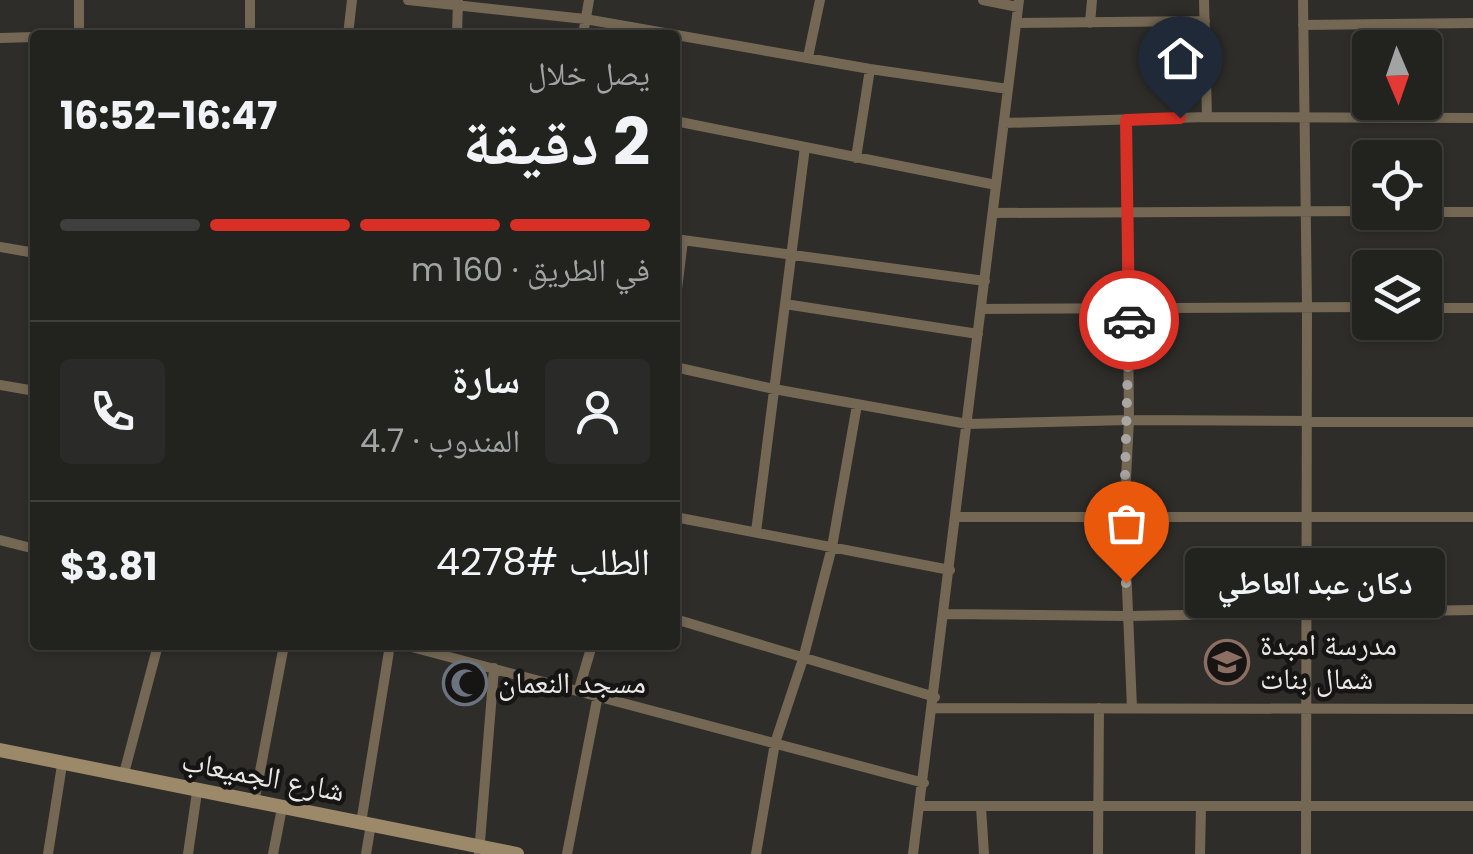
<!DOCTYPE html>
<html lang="ar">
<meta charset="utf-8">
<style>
:root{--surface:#22221f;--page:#2a2a28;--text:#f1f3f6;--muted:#a2a4a4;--line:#3f3f3d;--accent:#d93025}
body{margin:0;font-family:Poppins,"Noto Naskh Arabic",sans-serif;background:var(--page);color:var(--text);direction:rtl;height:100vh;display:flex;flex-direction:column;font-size:38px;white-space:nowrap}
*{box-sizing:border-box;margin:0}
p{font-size:32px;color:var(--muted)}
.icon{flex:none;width:55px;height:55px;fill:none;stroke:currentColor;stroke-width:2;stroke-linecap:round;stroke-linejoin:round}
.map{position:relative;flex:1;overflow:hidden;direction:ltr}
.side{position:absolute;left:30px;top:30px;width:650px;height:620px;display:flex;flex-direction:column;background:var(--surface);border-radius:10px;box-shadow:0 2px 8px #0004,0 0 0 2px var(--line);direction:rtl}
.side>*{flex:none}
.needle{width:65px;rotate:178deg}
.tools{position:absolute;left:1352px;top:30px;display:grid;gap:20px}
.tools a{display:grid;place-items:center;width:90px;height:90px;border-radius:10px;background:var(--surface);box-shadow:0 2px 8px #0004,0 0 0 2px var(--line);font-size:50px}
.pin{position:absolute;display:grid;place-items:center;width:85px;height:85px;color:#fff;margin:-102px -42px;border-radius:50% 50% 50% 0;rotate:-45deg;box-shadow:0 0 10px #0007}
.pin .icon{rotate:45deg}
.courier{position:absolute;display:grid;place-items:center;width:100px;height:100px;margin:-50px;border:8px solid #d93025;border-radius:50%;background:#fff;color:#222;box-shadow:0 2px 12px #0007}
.bubble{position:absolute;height:70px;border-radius:10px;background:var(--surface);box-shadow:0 2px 8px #0004,0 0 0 2px var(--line);font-size:32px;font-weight:700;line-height:70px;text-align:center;direction:rtl}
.head em{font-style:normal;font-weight:700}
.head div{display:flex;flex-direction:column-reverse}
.head{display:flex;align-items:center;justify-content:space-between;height:170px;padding:0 30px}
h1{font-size:65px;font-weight:700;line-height:75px}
.bar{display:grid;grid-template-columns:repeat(4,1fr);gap:15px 10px;align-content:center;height:120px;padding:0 30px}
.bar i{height:12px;border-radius:8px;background:var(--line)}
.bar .active{background:var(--accent)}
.bar p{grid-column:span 4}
.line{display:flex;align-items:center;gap:25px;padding:0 30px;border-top:2px solid var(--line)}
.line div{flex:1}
.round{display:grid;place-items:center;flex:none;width:105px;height:105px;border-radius:10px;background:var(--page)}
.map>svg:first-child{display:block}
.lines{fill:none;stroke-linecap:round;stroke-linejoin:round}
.street{stroke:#746854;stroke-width:10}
.secondary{stroke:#9b8969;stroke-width:14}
.done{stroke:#a8a7a4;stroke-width:10;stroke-dasharray:0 18}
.route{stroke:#d93025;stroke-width:12}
.labels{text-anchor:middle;stroke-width:9;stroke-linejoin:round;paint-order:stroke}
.poi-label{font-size:30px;fill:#eae9e7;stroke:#161514;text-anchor:start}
.street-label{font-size:30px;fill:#eae9e7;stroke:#161514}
</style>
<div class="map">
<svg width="1473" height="854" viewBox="0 0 1473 854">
<rect width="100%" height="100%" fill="#2e2d29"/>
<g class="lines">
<path class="street" d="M408,0L585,19L870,69L1008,89
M983,0L1018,7
M1204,0L1207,117
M1303,0L1307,307L1306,854
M1016,23L1205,21
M1090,23L1092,0
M1303,25L1473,23
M79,35V0
M250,35V0
M348,35L352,0
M457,35L458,1
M583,35L589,0
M0,38L35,37
M808,57L820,0
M1126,120L1129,420L1124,517L1132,708
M675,121L996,185
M1004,123L1207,117L1473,118
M856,158L870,69
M1425,212H1473
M993,213L1370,211
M675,239L985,281
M0,247L35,253
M785,304L978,334
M675,306L683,240
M1425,308H1473
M981,309L1370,307
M675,367L774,389L967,424L1129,420L1473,422
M0,385L35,391
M675,517L950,570
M956,517H1473
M756,532L805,147
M0,540L35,549
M944,614L1128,616L1473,610
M675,619L935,697
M404,645L924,783
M579,689L592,645
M933,708L1473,709
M123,777L158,645
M254,803L284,645
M919,806H1473
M981,807L984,854
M361,823L390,645
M48,854L62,765
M188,854L197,792
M273,854L282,808
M366,854L371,824
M479,854L494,668
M567,854L598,695
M756,854L775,743L803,659L832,547L857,405
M913,854L1019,0
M1098,854L1099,708
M1200,854L1201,806"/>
<path class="secondary" d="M0,750L517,854"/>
</g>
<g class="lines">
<path class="done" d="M1126,583L1124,517L1129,320"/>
<path class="route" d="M1129,320L1126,120L1180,118"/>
</g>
<defs>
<symbol id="school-ring" viewBox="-11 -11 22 22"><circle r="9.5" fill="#161514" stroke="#8d6e63" stroke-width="1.5"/><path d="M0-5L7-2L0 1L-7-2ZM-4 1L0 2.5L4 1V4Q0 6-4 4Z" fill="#8d6e63"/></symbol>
<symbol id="mosque-ring" viewBox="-11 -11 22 22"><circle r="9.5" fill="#161514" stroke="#6b7280" stroke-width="1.5"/><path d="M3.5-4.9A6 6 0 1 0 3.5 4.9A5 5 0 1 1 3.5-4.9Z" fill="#6b7280"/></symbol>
</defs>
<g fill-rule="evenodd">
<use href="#school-ring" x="1202" y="637" width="50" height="50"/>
<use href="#mosque-ring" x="440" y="658" width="50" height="50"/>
</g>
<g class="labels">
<g class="poi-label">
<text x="1260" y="655">مدرسة امبدة<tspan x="1260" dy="34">شمال بنات</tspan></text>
<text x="498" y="693">مسجد النعمان</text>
</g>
<g class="street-label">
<text transform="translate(263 776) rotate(11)" y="10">شارع الجميعاب</text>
</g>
</g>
</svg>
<div class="tools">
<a><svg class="needle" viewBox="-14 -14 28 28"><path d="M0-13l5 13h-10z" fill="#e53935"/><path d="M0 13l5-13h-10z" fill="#a2a4a4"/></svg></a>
<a><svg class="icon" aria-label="locate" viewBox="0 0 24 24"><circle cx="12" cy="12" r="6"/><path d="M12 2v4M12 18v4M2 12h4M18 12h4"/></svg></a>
<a><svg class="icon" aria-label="layers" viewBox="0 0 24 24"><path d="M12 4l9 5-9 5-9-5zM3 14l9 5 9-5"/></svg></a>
</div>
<div class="pin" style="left:1126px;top:583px;background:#ea580c"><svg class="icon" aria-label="bag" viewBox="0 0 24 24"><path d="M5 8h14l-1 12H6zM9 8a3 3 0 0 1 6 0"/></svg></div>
<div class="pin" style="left:1180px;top:118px;background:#1f2937"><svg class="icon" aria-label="home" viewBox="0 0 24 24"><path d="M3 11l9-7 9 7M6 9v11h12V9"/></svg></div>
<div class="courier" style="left:1129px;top:320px"><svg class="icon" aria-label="car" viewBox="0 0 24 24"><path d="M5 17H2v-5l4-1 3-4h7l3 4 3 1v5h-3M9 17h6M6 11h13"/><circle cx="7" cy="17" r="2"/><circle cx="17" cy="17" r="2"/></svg></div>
<div class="bubble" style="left:1185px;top:548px;width:260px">دكان عبد العاطي</div>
<section class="side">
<div class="head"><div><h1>2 دقيقة</h1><p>يصل خلال</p></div><em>16:47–16:52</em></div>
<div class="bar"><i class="active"></i><i class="active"></i><i class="active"></i><i></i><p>في الطريق · 160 m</p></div>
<div class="line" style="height:180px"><a class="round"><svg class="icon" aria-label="person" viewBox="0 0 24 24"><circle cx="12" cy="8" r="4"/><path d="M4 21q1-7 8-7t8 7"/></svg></a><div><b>سارة</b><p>المندوب · 4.7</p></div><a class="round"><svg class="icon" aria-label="phone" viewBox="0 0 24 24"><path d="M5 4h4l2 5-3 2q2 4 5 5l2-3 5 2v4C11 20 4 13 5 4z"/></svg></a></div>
<div class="line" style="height:130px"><div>الطلب #4278</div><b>$3.81</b></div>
</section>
</div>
